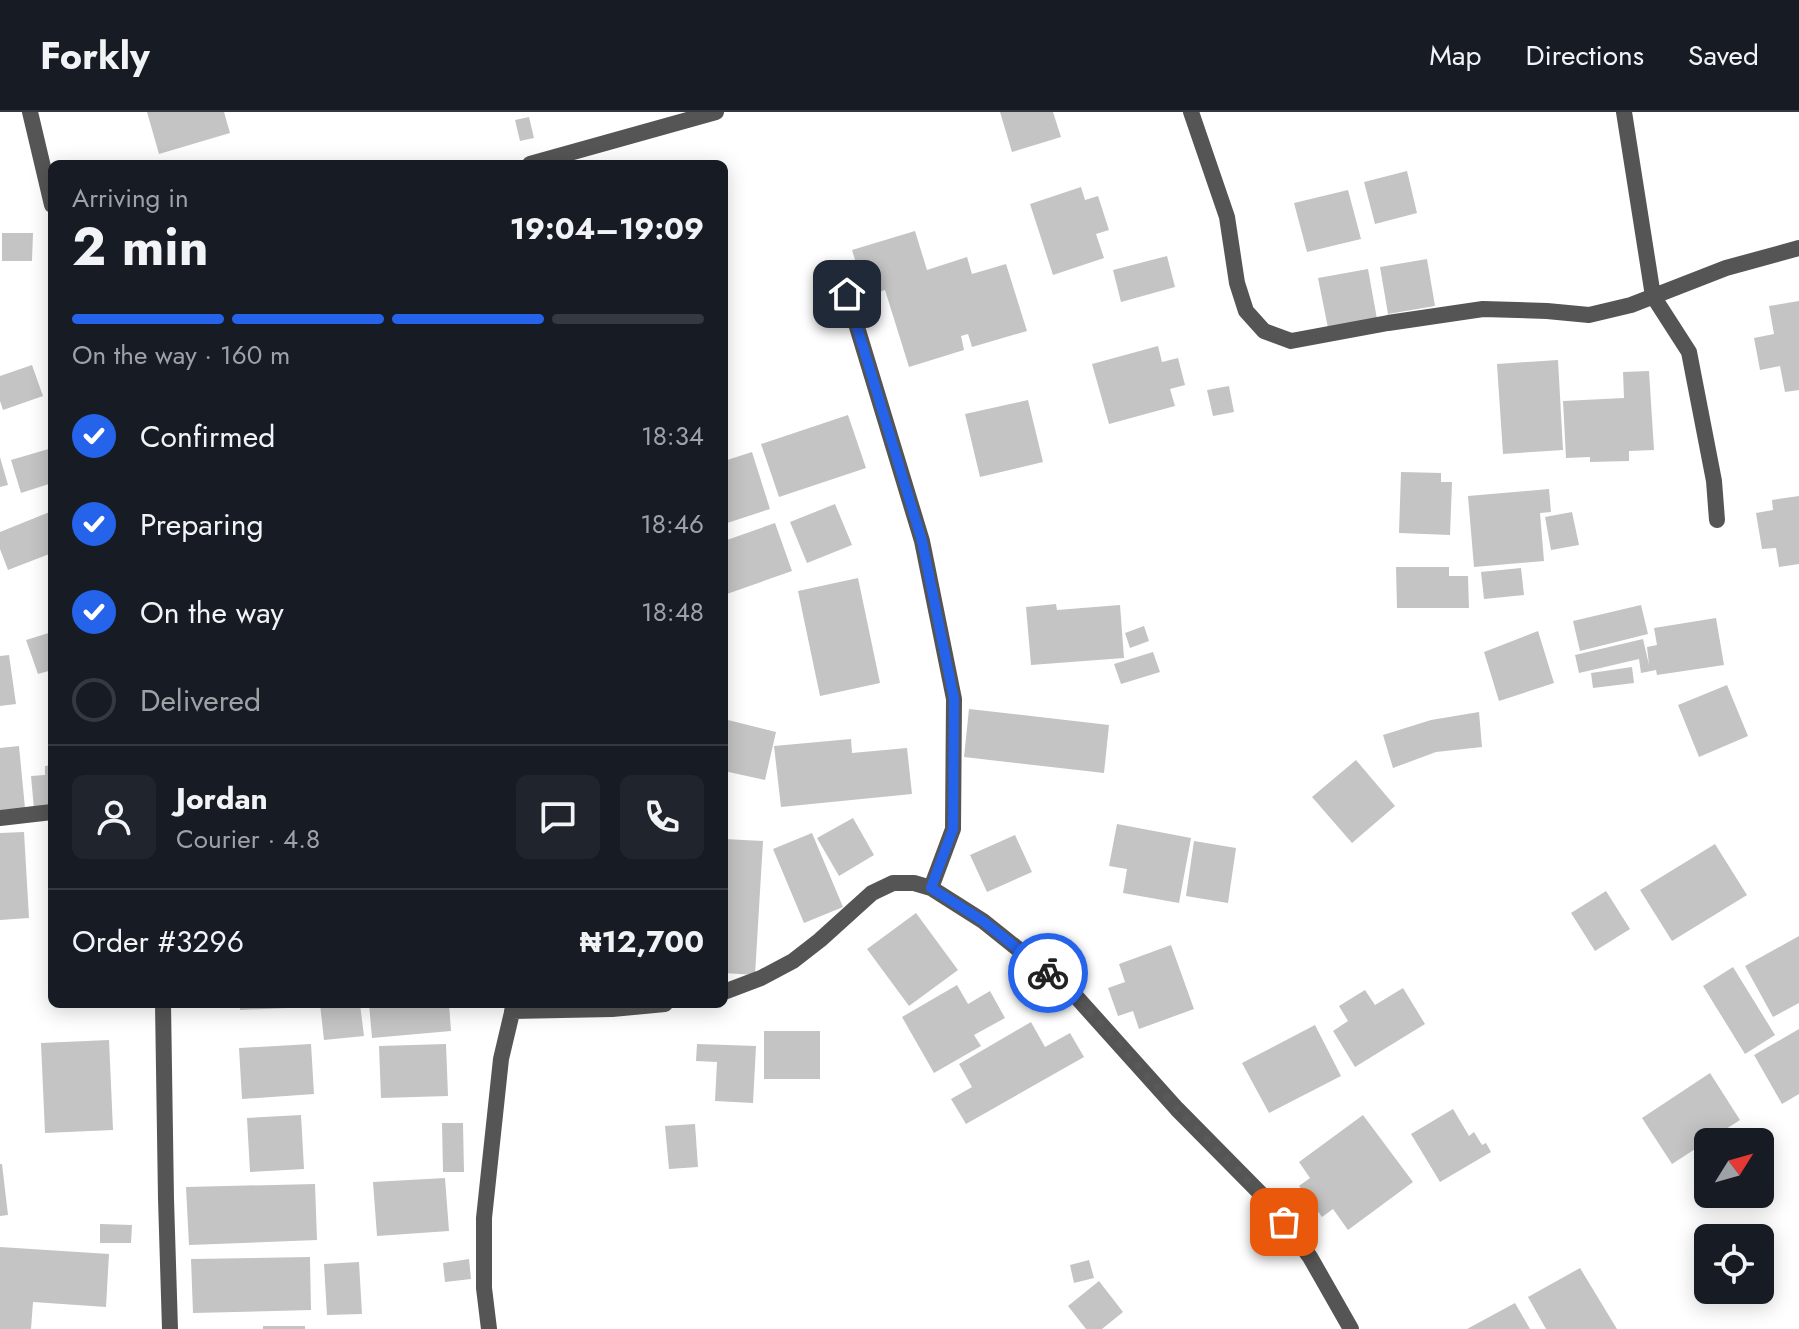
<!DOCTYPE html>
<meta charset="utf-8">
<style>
:root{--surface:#171b24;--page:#20242c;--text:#f1f3f6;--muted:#9ea1a6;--line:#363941;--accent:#2563eb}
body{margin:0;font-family:Jost,sans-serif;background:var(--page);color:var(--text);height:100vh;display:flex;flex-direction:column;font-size:30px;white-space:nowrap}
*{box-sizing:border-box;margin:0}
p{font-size:26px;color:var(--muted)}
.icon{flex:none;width:44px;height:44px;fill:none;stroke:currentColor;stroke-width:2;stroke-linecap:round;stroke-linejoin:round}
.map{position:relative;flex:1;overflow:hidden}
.drawer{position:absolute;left:48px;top:48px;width:680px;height:848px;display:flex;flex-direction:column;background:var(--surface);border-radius:12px;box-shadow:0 4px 20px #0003}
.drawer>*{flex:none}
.needle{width:52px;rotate:53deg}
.buttons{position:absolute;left:1694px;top:1016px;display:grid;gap:16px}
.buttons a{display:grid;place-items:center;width:80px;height:80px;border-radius:12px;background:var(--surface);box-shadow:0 4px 20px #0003;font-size:40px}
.pin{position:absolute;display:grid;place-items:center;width:68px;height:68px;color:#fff;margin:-34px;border-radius:16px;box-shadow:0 4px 12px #0006}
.courier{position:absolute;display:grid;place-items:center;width:80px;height:80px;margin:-40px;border:6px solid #2563eb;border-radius:50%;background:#fff;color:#222;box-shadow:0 2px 10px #0007}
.summary em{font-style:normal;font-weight:700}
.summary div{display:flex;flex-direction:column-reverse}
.summary{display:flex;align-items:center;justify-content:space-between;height:136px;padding:0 24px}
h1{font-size:52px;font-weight:700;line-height:60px}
.bar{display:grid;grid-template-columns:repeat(4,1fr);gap:12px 8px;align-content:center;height:96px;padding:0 24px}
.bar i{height:10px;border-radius:6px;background:var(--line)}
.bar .current{background:var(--accent)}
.bar p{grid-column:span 4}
.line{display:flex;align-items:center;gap:20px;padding:0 24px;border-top:2px solid var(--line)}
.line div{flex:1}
.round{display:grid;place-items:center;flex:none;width:84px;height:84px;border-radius:12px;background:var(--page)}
ol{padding:0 24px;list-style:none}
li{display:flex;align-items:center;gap:24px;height:88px}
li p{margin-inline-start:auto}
li .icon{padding:8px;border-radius:50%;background:var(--accent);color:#fff;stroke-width:4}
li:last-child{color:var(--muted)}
li i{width:44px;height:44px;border:4px solid var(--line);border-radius:50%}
header{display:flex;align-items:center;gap:48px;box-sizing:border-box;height:112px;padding:0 40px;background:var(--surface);border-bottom:2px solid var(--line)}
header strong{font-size:38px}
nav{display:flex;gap:44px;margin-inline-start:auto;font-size:28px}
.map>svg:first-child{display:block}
.building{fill:#c4c4c4}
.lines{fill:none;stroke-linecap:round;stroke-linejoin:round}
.minor{stroke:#555;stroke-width:16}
.done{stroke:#595959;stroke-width:8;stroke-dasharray:0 14.4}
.route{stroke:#2563eb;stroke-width:10}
</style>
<header>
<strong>Forkly</strong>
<nav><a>Map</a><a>Directions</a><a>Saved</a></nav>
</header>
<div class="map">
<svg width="1799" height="1217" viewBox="0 0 1799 1217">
<rect width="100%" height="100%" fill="#fff"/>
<path class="building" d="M147,0H224L230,21L159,42Z
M1000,0H1053L1061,25L1012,40Z
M529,5L534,26L520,29L515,8Z
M1407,59L1417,101L1375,112L1364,70Z
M1081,75L1085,88L1098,84L1109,118L1096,122L1104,146L1053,163L1030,92Z
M1348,78L1361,127L1307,140L1294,91Z
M915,119L927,158L967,145L972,162L1006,152L1027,219L972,235L968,222L961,224L964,238L909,255L885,178L866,184L852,138Z
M2,121H33L32,149H2Z
M1167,144L1175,175L1121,190L1113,158Z
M1427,147L1435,194L1388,202L1380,155Z
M1368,157L1377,207L1328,216L1318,166Z
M1799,189V278L1785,280L1780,254L1760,258L1754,226L1774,222L1769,194Z
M1158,234L1162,250L1178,246L1185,273L1170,277L1175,294L1109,312L1092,252Z
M1558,248L1563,338L1503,342L1497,252Z
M32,253L43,284L3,298L0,289V264Z
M1649,259L1654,338L1629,339V349L1590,350V345L1566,346L1563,289L1624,286L1623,260Z
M1229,274L1234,300L1213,304L1207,278Z
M1028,288L1043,350L980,365L965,302Z
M848,303L866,356L779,385L761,332Z
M52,336V371L21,381L11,348Z
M752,340L770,397L724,412V349Z
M0,345L8,373L0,375Z
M1401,360L1441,361V370H1452L1450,423L1399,421Z
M1549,377L1551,400L1540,401L1544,449L1474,455L1468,384Z
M1799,384V452L1779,455L1776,436L1762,437L1756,401L1773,398L1772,388Z
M835,392L852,433L807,451L790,410Z
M52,399V441L8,458L0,437V420Z
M1572,400L1579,433L1551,438L1545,405Z
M775,411L792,459L724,483V429Z
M1396,455H1449V464H1468L1469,496H1397Z
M1521,456L1524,483L1484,487L1481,460Z
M858,466L880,571L820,584L798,479Z
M1056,492L1057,498L1120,493L1124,546L1031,553L1026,495Z
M1641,493L1648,522L1580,539L1573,509Z
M1716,506L1724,553L1657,563L1656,558L1641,561L1639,547L1579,561L1575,543L1643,527L1649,553L1647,535L1657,533L1654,516Z
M1144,514L1149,529L1130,536L1125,521Z
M1538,519L1554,571L1499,589L1484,540Z
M52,520V558L38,562L26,528Z
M1153,540L1160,560L1121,572L1114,552Z
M9,543L16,592L0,594V544Z
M1632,555L1634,571L1593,576L1591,561Z
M1727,573L1748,624L1699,645L1678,593Z
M969,597L1109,613L1104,661L964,645Z
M1479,600L1482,635L1436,640L1393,656L1383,623L1431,608Z
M724,607L776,620L765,668L724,659Z
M851,627L852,641L907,636L912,682L781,695L774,634Z
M19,634L25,696L0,699V636Z
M1356,648L1395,694L1352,731L1312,685Z
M52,653V695L34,697L31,664L45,663V654Z
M853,706L874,743L839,764L817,726Z
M1117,712L1191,726L1179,791L1123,781L1127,757L1109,754Z
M24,720L29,806L0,808V721Z
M812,721L843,795L804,811L773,737Z
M1015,723L1032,760L987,780L970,743Z
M724,727L763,729L755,863L724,861Z
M1194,729L1236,736L1228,791L1186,784Z
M1715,732L1747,783L1672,829L1640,778Z
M1606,779L1630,817L1595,839L1571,801Z
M916,801L958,858L909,894L867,837Z
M1799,824V891L1773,905L1745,854Z
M1171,833L1194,897L1139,917L1133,899L1118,904L1108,876L1125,870L1119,852Z
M1733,855L1775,923L1745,942L1703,874Z
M957,873L968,892L990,879L1005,906L974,923L981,934L934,961L902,905Z
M1403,876L1425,912L1355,955L1333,919L1348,909L1339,894L1365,878L1375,893Z
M240,892H310V895L240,898Z
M320,892H360L364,924L324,928Z
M369,892H449L451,919L372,926Z
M1031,910L1045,935L1070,921L1084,945L966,1012L951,987L972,975L959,952Z
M1315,913L1341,964L1269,1001L1242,951Z
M1799,917V982L1782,992L1754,943Z
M764,919H820V967H764Z
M109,928L113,1018L45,1021L41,931Z
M311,932L314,982L242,987L239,936Z
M446,932L448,984L381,986L379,934Z
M697,932L756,934L753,991L715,989L717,950L696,949Z
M1710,961L1740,1008L1672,1052L1642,1006Z
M1453,997L1469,1024L1474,1020L1482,1033L1486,1031L1491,1040L1440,1070L1411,1022Z
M301,1003L304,1057L250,1060L247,1006Z
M1363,1003L1413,1070L1348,1118L1333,1097L1322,1105L1299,1074L1310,1066L1299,1050Z
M442,1011H463L464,1060H443Z
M695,1012L698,1055L669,1057L665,1014Z
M0,1052H2L8,1103L0,1104Z
M445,1066L449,1119L377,1124L373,1070Z
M315,1072L317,1128L189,1133L186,1075Z
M100,1112L132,1113L131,1131H100Z
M0,1135L109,1142L106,1195L33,1190L31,1217H0Z
M310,1145L311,1198L193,1201L191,1147Z
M469,1147L471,1167L445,1170L443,1151Z
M1089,1148L1094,1166L1074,1171L1070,1153Z
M359,1150L362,1202L327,1203L324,1152Z
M1580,1156L1617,1217H1546L1528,1185Z
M1099,1169L1123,1200L1102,1217H1086L1068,1194Z
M1515,1191L1530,1217H1467Z
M263,1214H305V1217H263Z"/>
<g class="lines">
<path class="minor" d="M30,0L52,93
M1191,0L1227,105L1237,171L1246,199L1264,219L1291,229L1388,211L1483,197L1547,199L1589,203L1631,193L1726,156L1799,136
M1624,0L1653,184L1689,240L1714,369L1717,408
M530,52L716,0
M847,182L922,429L954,587L953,717L931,776
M0,706L52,700
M724,880L761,866L793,849L820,828L872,781L893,771H914L931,776L983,809L1072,880L1177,997L1271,1092L1310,1145L1351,1217
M163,892L166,1087L170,1217
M512,899L612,897L665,892
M489,1217L484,1176V1106L501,947L514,892"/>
</g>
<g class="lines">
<path class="done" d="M1048,861L1072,880L1177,997L1271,1092L1284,1110"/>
<path class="route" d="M847,182L922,429L954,587L953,717L931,776L983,809L1048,861"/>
</g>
</svg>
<div class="buttons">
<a><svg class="needle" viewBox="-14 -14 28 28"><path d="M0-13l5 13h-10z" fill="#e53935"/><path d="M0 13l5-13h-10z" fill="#9ea1a6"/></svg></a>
<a><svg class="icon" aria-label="locate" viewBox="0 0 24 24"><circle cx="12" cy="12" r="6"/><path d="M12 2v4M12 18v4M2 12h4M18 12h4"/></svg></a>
</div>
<div class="pin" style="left:1284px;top:1110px;background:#ea580c"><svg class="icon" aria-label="bag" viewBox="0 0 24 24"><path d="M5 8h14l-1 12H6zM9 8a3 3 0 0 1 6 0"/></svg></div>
<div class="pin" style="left:847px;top:182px;background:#1f2937"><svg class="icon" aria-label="home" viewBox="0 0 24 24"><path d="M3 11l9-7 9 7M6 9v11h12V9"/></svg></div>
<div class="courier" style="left:1048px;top:861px"><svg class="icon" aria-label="bike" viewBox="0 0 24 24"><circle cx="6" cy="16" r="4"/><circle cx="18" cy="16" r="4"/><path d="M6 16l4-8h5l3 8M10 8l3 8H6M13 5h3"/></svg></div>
<section class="drawer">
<div class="summary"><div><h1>2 min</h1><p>Arriving in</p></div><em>19:04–19:09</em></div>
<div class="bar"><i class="current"></i><i class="current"></i><i class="current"></i><i></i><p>On the way · 160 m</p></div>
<ol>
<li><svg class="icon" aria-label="check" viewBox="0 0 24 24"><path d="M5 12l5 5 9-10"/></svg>Confirmed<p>18:34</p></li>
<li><svg class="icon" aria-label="check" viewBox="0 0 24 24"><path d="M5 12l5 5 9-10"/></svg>Preparing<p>18:46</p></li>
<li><svg class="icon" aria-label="check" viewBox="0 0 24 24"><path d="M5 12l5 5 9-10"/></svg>On the way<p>18:48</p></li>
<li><i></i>Delivered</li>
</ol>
<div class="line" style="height:144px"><a class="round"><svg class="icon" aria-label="person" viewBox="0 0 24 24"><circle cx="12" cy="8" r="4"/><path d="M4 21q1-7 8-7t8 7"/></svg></a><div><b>Jordan</b><p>Courier · 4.8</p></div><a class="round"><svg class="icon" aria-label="chat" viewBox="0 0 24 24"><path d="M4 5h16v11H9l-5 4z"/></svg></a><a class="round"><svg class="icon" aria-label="phone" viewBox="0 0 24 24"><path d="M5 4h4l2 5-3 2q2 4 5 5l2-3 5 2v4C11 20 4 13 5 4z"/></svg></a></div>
<div class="line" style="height:104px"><div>Order #3296</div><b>₦12,700</b></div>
</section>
</div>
